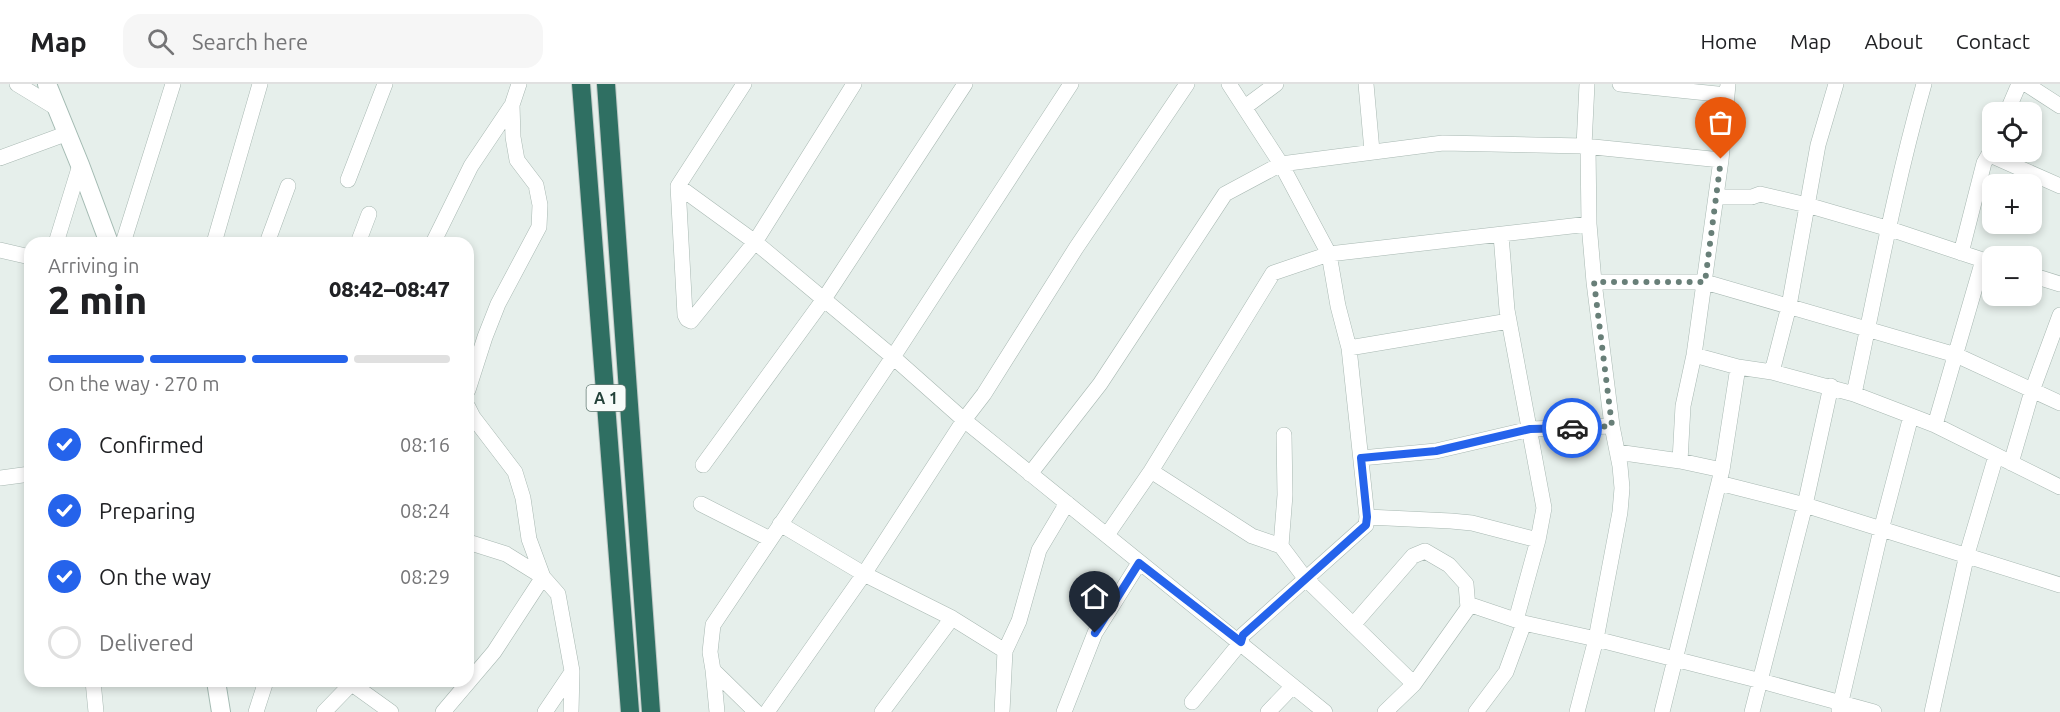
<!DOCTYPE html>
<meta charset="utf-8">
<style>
:root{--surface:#fff;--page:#f6f6f6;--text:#202124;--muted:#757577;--line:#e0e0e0;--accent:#2563eb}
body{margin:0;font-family:Ubuntu,sans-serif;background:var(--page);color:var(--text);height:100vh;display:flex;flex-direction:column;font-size:22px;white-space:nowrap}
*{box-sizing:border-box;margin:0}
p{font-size:20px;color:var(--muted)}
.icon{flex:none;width:33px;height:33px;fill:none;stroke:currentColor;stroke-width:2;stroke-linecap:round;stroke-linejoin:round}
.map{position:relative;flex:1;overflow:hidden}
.side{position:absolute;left:24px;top:153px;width:450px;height:450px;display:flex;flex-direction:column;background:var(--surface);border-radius:18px;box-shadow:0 3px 9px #0003}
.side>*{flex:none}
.fabs{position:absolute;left:1982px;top:18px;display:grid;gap:12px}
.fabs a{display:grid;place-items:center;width:60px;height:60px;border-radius:12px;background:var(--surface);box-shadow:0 3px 9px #0003;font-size:30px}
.pin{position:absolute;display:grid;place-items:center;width:51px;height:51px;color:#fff;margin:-62px -26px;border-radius:50% 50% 50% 0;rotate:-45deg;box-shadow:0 0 6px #0007}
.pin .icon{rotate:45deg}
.courier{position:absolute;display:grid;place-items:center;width:60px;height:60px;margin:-30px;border:4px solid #2563eb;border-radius:50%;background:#fff;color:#222;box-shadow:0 2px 8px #0007}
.head em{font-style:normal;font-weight:800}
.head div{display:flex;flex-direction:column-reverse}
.head{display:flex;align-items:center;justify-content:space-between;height:102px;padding:0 24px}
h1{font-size:39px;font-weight:800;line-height:45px}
.bar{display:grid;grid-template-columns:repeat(4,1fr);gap:9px 6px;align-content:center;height:72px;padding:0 24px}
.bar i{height:8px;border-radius:4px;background:var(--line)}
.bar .current{background:var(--accent)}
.bar p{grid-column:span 4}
ol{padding:0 24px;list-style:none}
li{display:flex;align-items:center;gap:18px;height:66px}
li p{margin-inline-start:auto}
li .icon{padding:6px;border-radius:50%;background:var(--accent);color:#fff;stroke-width:4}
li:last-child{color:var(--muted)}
li i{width:33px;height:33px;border:3px solid var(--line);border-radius:50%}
header{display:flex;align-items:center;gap:36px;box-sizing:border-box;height:84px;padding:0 30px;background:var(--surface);border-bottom:2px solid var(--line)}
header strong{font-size:28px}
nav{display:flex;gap:33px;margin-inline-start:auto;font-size:21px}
.search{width:420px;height:54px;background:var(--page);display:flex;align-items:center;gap:15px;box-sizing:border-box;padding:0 21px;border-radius:18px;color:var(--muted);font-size:22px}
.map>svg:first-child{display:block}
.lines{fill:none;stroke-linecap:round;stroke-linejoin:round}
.street-casing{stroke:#a8b8b2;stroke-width:16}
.secondary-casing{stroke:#a4bbb3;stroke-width:20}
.highway-casing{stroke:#c2cac8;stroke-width:20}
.street{stroke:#fff;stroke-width:15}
.secondary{stroke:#fff;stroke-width:18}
.highway{stroke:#2f6f62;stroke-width:18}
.done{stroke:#687f78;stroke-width:6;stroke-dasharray:0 10.8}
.route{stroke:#2563eb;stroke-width:8}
.labels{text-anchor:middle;stroke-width:4.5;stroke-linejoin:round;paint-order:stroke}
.shield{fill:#f7fbf9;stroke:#637a73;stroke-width:1.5}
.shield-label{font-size:16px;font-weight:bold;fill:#24423a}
</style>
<header>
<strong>Map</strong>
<div class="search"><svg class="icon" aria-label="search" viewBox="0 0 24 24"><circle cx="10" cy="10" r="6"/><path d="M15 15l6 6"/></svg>Search here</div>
<nav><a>Home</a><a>Map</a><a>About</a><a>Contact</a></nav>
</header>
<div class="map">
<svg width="2060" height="628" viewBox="0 0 2060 628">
<rect width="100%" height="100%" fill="#e6efeb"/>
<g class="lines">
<defs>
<path id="street" d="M17,0L58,25
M744,0L678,102L755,158L893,273L964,336L1325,628
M1366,0L1372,67
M1620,0L1727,11
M2026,0L2060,22
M1245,23L1276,0
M2007,28L2019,0
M1584,62L1587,0
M1990,71L2060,102
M0,74L68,49
M348,96L385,0
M678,102L685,231L687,235L691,237L755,158L854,0
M1716,113H1752L1760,110L1807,121L1893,146L1992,179
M1501,151L1507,226L1544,424L1538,456L1516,536
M56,159L80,81
M123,159L173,0
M214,159L260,0
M267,159L288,102
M358,159L369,130
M433,159L471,82L512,21
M0,166L30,173
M1961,169L1984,79L1992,65
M2031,191L2060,200
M1594,198H1705L1956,271L2060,319
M1349,264L1509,237
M1694,271L1738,283L1772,288L1854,310L1935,341L2060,403
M1772,288L1789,222L1818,61L1836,0
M468,306L485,253L498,220L539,143L540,121L536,101L517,76L513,53L512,21L519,0
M1854,310C1876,206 1895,102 1924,0
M468,323L473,333L515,388L523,414L529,455L543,493
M1935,341L1983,176
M1617,368L1680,377L1722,386
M1361,374L1436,367L1530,345L1612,342
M1680,377L1683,322L1694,271L1721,76L1728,0
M2011,379L2032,307L2060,231
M703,381L824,215L965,0
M1151,387L1252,452L1281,462L1305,494L1414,600
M1030,390L1100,300L1225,110L1281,80L1443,59L1584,62L1721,76
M0,394L30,390
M1719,399L1805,421L2060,501
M701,420L770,455
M1367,433L1451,437L1472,439L1538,456
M780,440L864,490L952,534L1005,567
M1107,451L1151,387L1273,189L1329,170L1589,140
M468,458L506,470L543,493L558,510L572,587L571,628
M1281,462L1285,411L1284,351
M1468,524L1474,522L1524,539L1596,555L1761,597L1874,628
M1353,541L1413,472L1425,467L1449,481L1466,500L1468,524L1414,600L1385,628
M713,586L717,628
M93,597L96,628
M352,600L391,628
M1192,618L1241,558L1243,551L1366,441L1367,433L1349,264L1338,222L1329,170L1281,80L1229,0
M1839,626L1881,446L1911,332
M256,628L266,597
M324,628L354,597
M443,628L494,568L543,493
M545,628L572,588
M756,628L713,586L710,568L713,541L893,273L1071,0
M767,628L864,490L964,336L984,310L1076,164L1187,0
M882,628L952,534
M1002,628L1005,567L1019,537L1039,466L1067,419
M1064,628L1095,549L1139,479
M1268,628L1293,602
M1476,628L1506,588L1524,539
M1577,628L1596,555L1620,428L1622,404L1620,382L1612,342L1594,198L1589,140L1588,63
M1662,628L1722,386L1738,283
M1752,628L1805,421L1831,302
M1932,628L1967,470L1996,372"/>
<path id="secondary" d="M47,0L80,81L109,159
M216,597L221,628"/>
<path id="highway" d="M581,0L630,628
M606,0L651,628"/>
</defs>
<use href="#street" class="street-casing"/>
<use href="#secondary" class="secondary-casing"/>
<use href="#highway" class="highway-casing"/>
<use href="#street" class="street"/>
<use href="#secondary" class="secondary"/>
<use href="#highway" class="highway"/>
</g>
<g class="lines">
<path class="done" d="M1572,344L1612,342L1594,198H1705L1721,75"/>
<path class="route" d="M1095,549L1139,479L1241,558L1243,551L1366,441L1367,433L1361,374L1436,367L1530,345L1572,344"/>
</g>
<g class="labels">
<rect class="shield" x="586.5" y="301" width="39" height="26" rx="4.5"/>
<g class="shield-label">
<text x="606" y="320">A 1</text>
</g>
</g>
</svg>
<div class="fabs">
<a><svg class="icon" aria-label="locate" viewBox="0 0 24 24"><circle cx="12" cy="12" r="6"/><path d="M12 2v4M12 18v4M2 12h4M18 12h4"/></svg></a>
<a>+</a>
<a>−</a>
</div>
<div class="pin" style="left:1721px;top:75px;background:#ea580c"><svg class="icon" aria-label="bag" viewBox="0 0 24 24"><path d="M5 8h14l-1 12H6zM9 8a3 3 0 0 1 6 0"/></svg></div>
<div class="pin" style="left:1095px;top:549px;background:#1f2937"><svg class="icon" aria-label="home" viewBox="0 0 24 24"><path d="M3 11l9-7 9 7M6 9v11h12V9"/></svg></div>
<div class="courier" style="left:1572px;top:344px"><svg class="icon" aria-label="car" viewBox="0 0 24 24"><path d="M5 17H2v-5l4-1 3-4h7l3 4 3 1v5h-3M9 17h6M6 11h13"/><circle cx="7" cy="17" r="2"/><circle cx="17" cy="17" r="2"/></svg></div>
<section class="side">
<div class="head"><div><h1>2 min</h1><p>Arriving in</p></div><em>08:42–08:47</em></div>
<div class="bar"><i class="current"></i><i class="current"></i><i class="current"></i><i></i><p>On the way · 270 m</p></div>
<ol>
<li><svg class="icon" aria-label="check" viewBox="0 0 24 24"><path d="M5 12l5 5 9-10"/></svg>Confirmed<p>08:16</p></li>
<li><svg class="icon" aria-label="check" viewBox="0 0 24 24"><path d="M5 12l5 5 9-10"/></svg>Preparing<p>08:24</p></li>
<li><svg class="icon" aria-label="check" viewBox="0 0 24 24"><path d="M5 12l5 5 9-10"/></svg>On the way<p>08:29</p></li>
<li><i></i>Delivered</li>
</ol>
</section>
</div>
